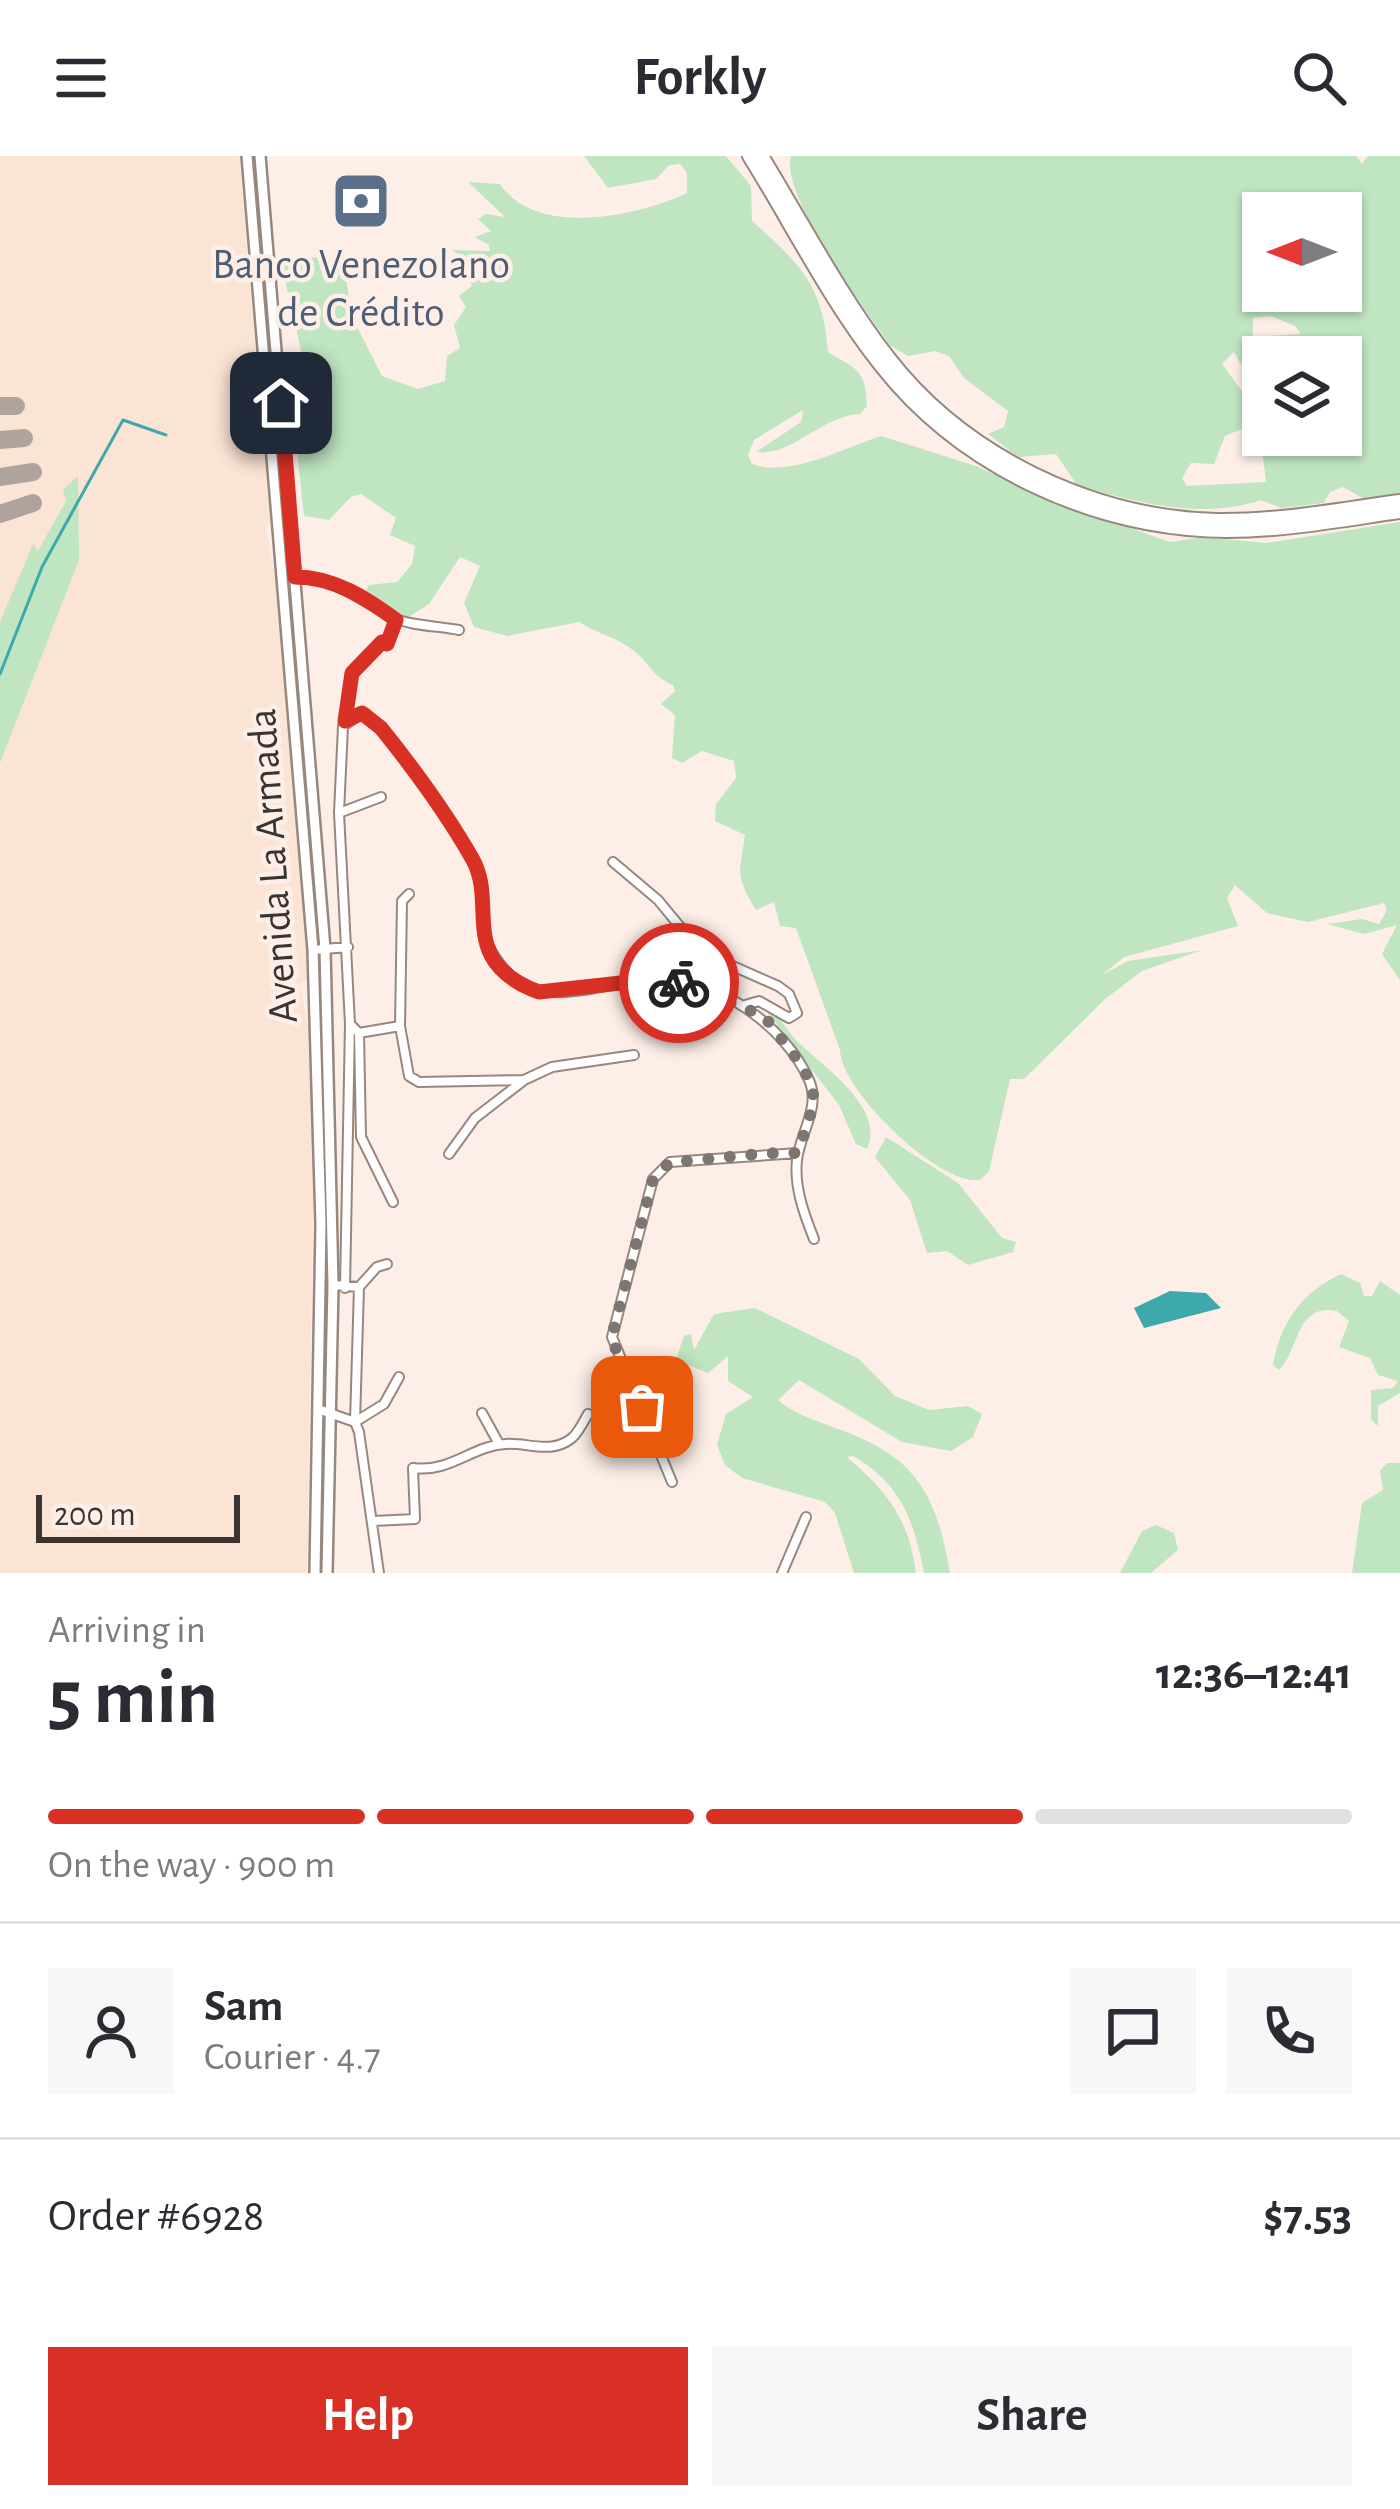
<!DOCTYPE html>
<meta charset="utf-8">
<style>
:root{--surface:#fff;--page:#f7f7f7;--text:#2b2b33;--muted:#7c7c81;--line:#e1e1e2;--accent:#d93025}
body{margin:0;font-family:"Alegreya Sans",sans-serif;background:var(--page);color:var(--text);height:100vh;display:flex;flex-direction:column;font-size:45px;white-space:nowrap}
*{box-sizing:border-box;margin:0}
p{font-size:39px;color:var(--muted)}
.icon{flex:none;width:66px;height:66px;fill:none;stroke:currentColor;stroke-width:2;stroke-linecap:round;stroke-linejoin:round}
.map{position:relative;height:1417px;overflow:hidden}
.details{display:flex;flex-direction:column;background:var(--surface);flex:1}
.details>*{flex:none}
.needle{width:78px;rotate:270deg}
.fabs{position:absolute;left:1242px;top:36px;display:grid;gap:24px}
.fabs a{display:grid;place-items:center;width:120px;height:120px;border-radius:0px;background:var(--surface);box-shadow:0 3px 9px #0004;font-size:60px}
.scale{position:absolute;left:36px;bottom:30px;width:204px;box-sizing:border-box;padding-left:12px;border:6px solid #3a3430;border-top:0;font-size:33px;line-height:42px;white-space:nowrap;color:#3a3430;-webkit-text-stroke:9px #fdefe7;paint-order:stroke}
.pin{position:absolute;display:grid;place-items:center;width:102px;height:102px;color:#fff;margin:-51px;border-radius:24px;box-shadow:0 6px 18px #0006}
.courier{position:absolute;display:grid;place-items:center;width:120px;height:120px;margin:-60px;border:9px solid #d93025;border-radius:50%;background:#fff;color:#222;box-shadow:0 3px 15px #0007}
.summary em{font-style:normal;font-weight:600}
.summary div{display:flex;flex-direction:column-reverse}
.summary{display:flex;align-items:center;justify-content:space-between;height:204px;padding:0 48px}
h1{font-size:78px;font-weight:600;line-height:90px}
.bar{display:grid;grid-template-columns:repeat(4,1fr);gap:18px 12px;align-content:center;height:144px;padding:0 48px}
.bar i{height:15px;border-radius:9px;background:var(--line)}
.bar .on{background:var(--accent)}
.bar p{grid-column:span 4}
.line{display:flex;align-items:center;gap:30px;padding:0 48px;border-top:3px solid var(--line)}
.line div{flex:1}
.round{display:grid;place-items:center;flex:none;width:126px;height:126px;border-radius:0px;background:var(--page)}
.action{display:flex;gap:24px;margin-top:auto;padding:24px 48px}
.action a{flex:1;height:138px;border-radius:0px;background:var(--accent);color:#fff;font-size:48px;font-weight:600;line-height:138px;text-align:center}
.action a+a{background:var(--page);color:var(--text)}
header{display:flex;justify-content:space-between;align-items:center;height:156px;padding:0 48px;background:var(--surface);font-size:54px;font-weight:600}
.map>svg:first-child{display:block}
.built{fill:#fce4d5}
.green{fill:#bfe5c1;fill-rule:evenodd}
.water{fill:#3ea9aa}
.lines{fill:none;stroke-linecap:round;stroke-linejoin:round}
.stream{stroke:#3ea9aa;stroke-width:3}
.taxiway{stroke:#aea49d;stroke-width:18}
.minor-casing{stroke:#97887e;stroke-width:12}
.major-casing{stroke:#97887e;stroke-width:14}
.highway-casing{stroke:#97887e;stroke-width:16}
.minor{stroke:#fff;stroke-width:8}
.major{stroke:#fff;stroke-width:9}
.highway{stroke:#fff;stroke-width:12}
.done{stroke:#7e7570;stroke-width:12;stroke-dasharray:0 21.6}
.route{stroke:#d93025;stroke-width:15}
.labels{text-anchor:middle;stroke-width:9;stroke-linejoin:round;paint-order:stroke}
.service-label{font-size:42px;fill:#4e5e75;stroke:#fdefe7}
.street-label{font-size:42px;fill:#3a3430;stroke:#fdefe7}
</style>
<header><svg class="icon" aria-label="menu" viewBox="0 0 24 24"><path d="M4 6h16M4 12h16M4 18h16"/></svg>Forkly<svg class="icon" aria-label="search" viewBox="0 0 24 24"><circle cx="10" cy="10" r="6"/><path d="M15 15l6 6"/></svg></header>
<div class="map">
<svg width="1400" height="1417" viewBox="0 0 1400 1417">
<rect width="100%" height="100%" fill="#fdefe7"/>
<path class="built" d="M0,0H239L270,364L266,372L275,418L309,824L300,827L310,880L314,999L307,1417H0Z"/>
<path class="green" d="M584,0H726L751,30L752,65C801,109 823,129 828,196C855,213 866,212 867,250L860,258C822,259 792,301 756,296L801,266L803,254L754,284L748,299L752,308C790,322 846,291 881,280L976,310L1050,344L1170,386L1203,381L1267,387L1400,366V824L1382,798L1397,769L1364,778L1327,768L1362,763L1379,768L1387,754L1384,747L1308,766L1267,757L1235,729L1227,742L1238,770L1124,801L1102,819L1128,805L1202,794L1142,815L1105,843L1024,923H1010L989,1015L981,1023C945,1035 840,935 840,894L796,772L780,770L774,746L756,754C734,718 740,718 745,679L715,665L716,648L736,622L734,605L702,595L682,607L672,602L675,559L661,548L675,535L673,529C652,521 648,504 630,492C615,481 596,477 579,466L507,480L474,471L464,447L480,410L460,401L429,448L407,462L364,438L369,429L397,426L412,408L415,390L390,379L396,362L361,338L351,341L329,364L304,360L297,295L309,264L299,227L303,203L280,102L330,101L333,114L345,116L352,161L382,220L418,233L445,225L447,200L460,192L454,169L466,151L459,140L472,130L469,124L451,120L476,109L452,94L490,95L489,89L475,81L491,75L478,63L486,58L505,61L468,26L500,28C535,81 633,62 687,37V17L680,8L669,9L656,23L608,32Z
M791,0H1356L1362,8L1368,0H1400V339L1366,344L1343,331L1330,336L1324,347L1281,352L1261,344C1202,364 1137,347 1077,329L1056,298L1018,301L988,278L1004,271L1008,255L964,222L949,200L935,195L908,200L891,190C866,156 779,37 791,0ZM1263,57H1341V135H1263ZM1271,160L1295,170L1301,178L1267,180L1269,201H1341V279H1263V270L1247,281L1244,291L1262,293L1266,326L1187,330L1182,322L1191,307L1214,308L1225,280L1244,272L1245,239L1222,208L1234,196L1249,222L1244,201L1252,202L1257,213L1260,208L1253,194V162Z
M78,320L79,404L0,607V466L33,388L38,395L66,345L63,334Z
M764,852C781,858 784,872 797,885C822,910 886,951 867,993L856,988L839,949Z
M886,981L958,1027L1002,1082L1016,1086L1013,1096L968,1109L947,1095L927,1097L910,1044L875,1001Z
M1341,1118L1360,1127L1364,1140H1372L1380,1125L1400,1139V1237L1378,1250V1270L1371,1263V1234L1393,1232L1398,1225L1378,1219L1370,1202L1339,1191L1349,1165L1337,1155C1295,1147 1300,1194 1279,1214L1273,1209C1281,1164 1303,1136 1341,1118Z
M755,1152L859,1203L895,1240L929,1254L968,1250L982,1258L973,1281L951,1295L902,1286L799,1224L778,1244C791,1256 816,1265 835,1272C915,1299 936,1336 950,1417H924C914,1364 901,1328 853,1300L847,1301C887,1336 909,1362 916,1417H854L835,1357L825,1346L742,1322L725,1309L717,1289L726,1258L753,1241L728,1225V1200L708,1217L688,1209L677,1217L674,1209L684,1180L691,1178L694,1194L714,1158Z
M1387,1307H1400V1417H1352L1362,1347L1383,1334L1380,1315Z
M1156,1369L1174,1377L1178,1394L1151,1417H1120L1142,1375Z"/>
<path class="water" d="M1170,1135L1206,1137L1221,1152L1144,1172L1134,1152Z"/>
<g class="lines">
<path class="stream" d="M0,518L42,411L123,264L166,279"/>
<path class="taxiway" d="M0,250H16
M0,284L24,282
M0,321L33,316
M0,358L33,347"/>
<defs>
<path id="minor" d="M295,421C335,422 359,443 392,461C410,470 439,470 459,474
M345,563L352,517L382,486L387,488L396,464
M339,657L381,641
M613,706L658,744L701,796L778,830L789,838L797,857L789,862L759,845L745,849
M409,738L402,745L400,870L409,920L419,926L524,924L552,911L634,899
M313,794L348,791
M350,868L359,877L400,870
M359,877L361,981L393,1046
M449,998L475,962L523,925
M333,1129L359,1131L377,1111L387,1108
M359,1131L355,1266L384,1248L399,1221
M345,1132L350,868L339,657L343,570L362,557C386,570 470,687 477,714C492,769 468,782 521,830C565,847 612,824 657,823C718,822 785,870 809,924C821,951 800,977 797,1004C794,1031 804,1058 814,1083
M318,1253L355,1266L359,1276L379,1417
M482,1257L499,1288
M672,1326L612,1181L653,1023L670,1006L798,997
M373,1365L415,1363L413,1312C450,1317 472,1290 505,1288C527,1286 551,1299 572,1282C578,1277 584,1265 588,1258
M782,1417L806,1361"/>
<path id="major" d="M247,0L313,794L321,1068L315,1417
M260,0L325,793L333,1129L327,1417"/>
<path id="highway" d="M749,0C792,69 830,146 881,210C962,313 1096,374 1227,375C1285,375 1343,364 1400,356
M762,0C803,67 841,140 889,202C965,300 1094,361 1217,364C1279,365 1339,353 1400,345"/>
</defs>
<use href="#minor" class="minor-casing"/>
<use href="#major" class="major-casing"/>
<use href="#highway" class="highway-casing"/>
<use href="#minor" class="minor"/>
<use href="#major" class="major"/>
<use href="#highway" class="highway"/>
</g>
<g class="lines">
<path class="done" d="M642,1251L623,1218L612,1180L653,1023L670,1006C714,1004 754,996 798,997L814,947L812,928L797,903L764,860L679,827"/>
<path class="route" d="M281,247L295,421C334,421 366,442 396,464L387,488L382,486L352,517L345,565L362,557L381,572C414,613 447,658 473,704C498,750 456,805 539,836L657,823L679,827"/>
</g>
<defs>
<symbol id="bank-square" viewBox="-11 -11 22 22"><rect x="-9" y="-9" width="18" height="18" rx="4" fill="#5c6f8a" stroke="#fdefe7"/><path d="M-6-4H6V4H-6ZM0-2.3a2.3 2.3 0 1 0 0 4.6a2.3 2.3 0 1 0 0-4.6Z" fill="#fff"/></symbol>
</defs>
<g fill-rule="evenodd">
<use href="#bank-square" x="328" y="12" width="66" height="66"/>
</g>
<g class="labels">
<g class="service-label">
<text x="361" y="122">Banco Venezolano<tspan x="361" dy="48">de Crédito</tspan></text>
</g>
<g class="street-label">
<text transform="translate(271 710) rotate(-94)" y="15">Avenida La Armada</text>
</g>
</g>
</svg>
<div class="fabs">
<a><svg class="needle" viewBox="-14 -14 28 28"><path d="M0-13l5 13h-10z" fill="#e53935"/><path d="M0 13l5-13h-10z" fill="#7c7c81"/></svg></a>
<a><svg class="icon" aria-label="layers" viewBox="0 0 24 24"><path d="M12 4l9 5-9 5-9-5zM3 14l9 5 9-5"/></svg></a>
</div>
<div class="scale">200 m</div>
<div class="pin" style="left:642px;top:1251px;background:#ea580c"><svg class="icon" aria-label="bag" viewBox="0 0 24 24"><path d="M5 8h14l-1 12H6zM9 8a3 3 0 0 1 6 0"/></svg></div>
<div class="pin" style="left:281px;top:247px;background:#1f2937"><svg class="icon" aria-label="home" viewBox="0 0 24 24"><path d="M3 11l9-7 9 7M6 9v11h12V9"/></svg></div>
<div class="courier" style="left:679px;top:827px"><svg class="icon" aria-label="bike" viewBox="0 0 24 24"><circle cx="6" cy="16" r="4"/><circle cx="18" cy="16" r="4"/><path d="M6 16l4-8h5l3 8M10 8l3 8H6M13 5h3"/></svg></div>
</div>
<section class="details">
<div class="summary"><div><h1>5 min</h1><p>Arriving in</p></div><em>12:36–12:41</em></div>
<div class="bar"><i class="on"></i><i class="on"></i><i class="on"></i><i></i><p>On the way · 900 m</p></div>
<div class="line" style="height:216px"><a class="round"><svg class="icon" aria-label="person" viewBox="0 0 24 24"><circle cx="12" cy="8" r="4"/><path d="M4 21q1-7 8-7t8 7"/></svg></a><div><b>Sam</b><p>Courier · 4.7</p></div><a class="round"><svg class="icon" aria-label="chat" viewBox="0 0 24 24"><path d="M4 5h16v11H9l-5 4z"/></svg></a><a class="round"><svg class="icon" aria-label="phone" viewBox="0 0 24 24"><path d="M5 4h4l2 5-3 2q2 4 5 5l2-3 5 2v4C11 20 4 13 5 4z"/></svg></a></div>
<div class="line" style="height:156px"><div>Order #6928</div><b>$7.53</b></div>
<div class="action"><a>Help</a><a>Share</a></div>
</section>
